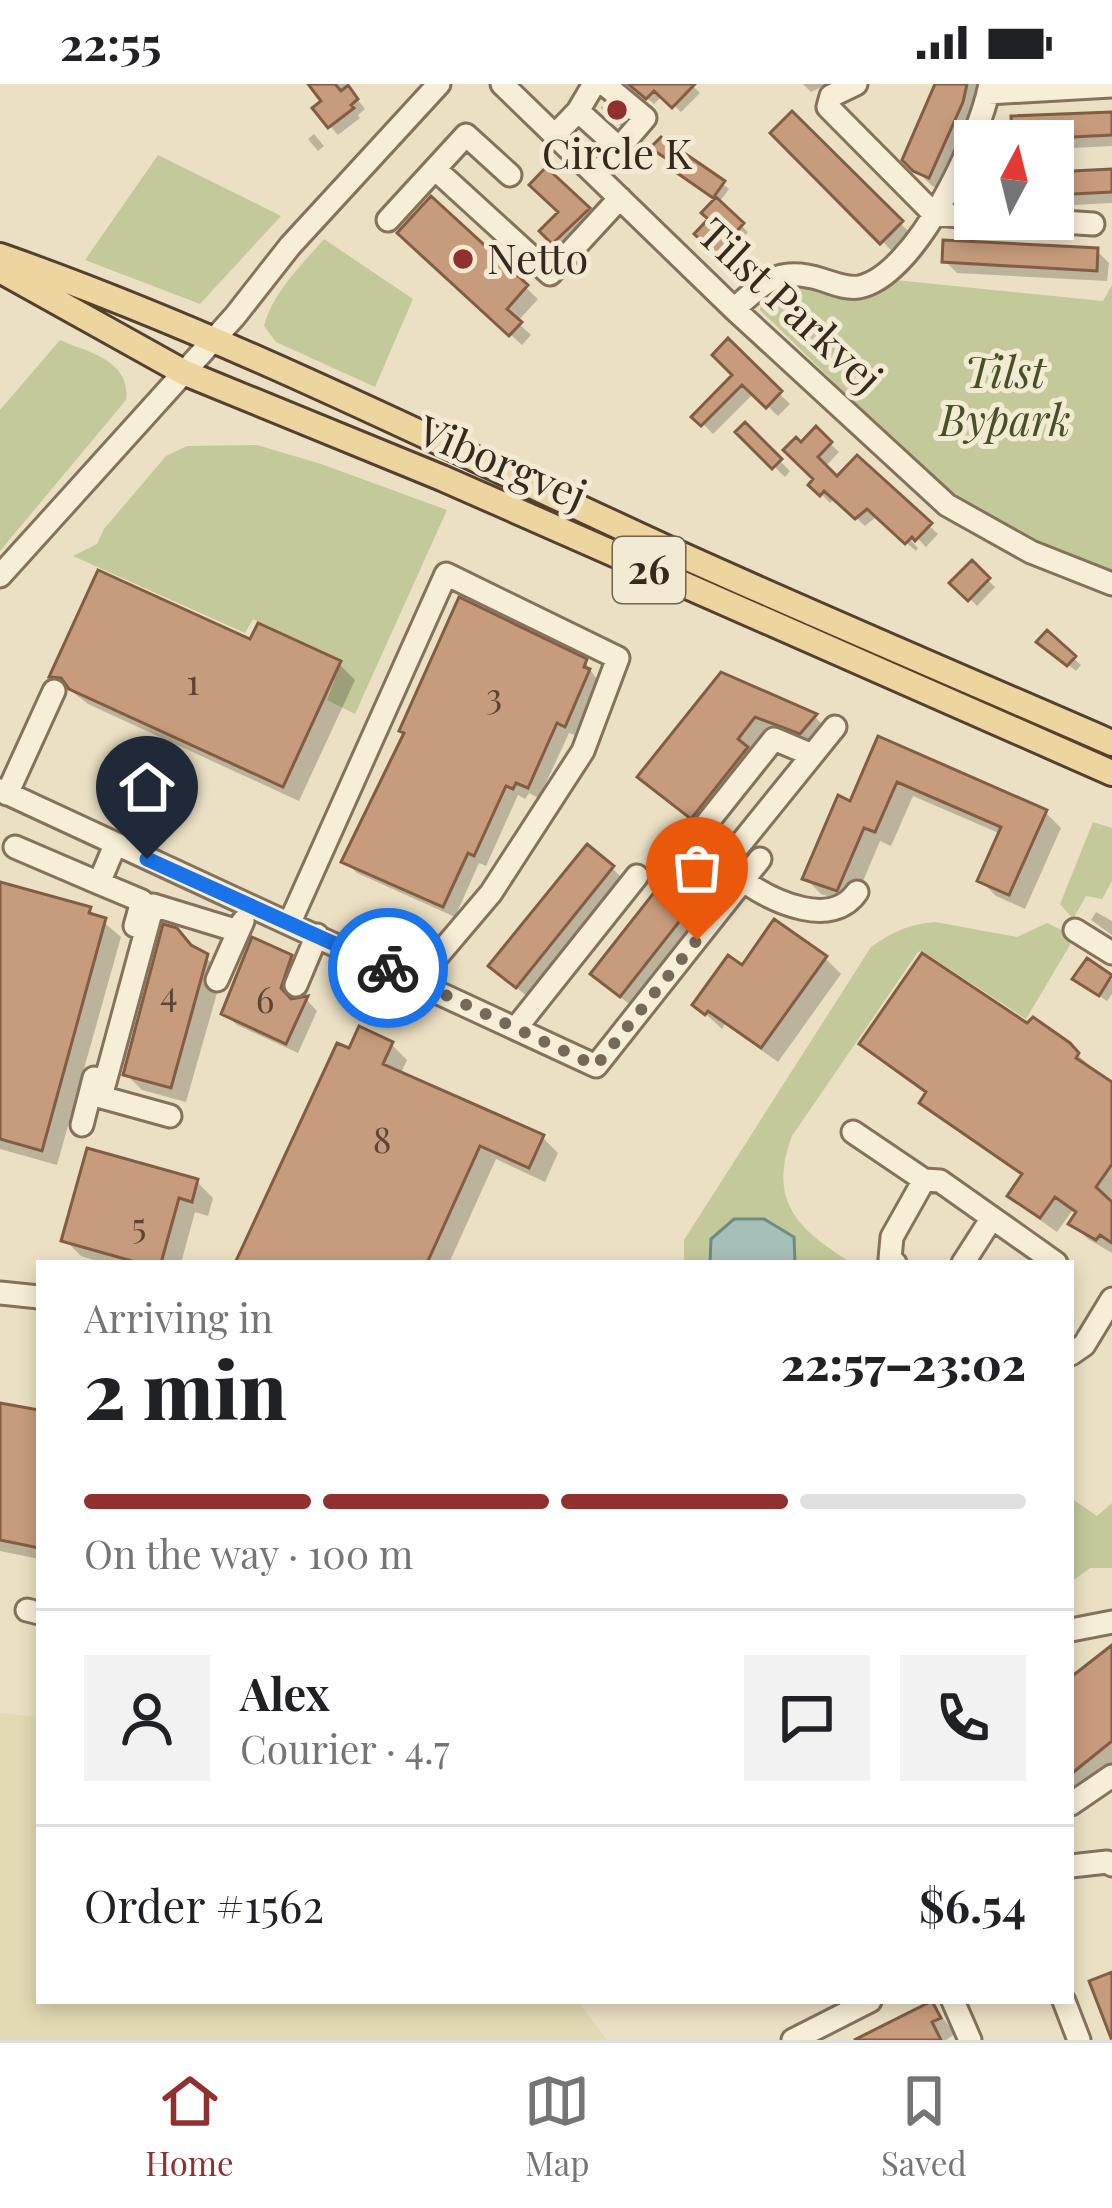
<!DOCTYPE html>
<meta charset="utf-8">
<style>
:root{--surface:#fff;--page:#f2f2f2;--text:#202124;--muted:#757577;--line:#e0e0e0;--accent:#90302f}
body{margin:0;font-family:"Playfair Display",serif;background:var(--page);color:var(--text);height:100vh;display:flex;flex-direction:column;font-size:45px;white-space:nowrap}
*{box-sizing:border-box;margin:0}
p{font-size:39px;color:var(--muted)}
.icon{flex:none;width:66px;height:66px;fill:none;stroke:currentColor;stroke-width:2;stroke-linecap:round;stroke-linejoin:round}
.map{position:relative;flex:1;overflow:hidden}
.details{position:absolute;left:36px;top:1176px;width:1038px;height:744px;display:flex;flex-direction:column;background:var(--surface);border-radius:0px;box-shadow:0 6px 18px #0003}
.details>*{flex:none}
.needle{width:78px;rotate:7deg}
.controls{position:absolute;left:954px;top:36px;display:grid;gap:24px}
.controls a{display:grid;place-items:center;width:120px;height:120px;border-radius:0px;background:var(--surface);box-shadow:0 6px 18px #0003;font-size:60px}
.pin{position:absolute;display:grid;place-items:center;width:102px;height:102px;color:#fff;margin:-123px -51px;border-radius:50% 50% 50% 0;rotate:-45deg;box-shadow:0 0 12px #0007}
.pin .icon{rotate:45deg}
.courier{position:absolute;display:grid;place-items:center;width:120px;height:120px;margin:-60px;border:9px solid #1a73e8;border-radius:50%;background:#fff;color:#222;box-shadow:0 3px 15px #0007}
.summary em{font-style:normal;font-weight:800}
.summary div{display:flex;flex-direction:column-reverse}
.summary{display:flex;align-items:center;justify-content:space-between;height:204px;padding:0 48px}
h1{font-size:78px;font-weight:800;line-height:90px}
.bar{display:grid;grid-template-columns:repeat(4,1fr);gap:18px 12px;align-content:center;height:144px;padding:0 48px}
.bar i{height:15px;border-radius:9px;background:var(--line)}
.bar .active{background:var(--accent)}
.bar p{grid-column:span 4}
.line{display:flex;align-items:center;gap:30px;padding:0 48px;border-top:3px solid var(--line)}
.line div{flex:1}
.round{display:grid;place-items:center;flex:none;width:126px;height:126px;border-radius:0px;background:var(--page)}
.status{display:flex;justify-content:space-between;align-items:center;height:84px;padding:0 60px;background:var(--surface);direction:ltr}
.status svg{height:33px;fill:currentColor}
.tabs{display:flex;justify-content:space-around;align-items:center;height:168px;border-top:3px solid var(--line);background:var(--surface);font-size:33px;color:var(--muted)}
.tabs a{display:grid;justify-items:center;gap:6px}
.tabs .active{color:var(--accent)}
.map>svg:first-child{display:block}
.farmland{fill:#e1dab2}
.green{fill:#c3c999}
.water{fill:#a6bfb8;stroke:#6d8c85;stroke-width:3}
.shadow{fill:#0003}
.building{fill:#c79c7c;stroke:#835d43;stroke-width:3}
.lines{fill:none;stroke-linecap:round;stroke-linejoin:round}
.minor-casing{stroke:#85725c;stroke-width:27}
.major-casing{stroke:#534030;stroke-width:30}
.minor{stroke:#f7eed7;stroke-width:21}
.major{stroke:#ecd59e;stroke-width:24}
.done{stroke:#756a59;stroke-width:12;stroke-dasharray:0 21.6}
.route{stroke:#1a73e8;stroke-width:15}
.poi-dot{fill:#90302f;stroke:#f3ead3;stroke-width:4.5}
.labels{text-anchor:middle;stroke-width:10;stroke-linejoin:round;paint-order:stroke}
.number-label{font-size:36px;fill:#5a4636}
.shield{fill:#f3ead3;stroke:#6f6455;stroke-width:3}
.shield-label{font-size:39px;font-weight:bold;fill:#362a1f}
.poi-label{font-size:42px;fill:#362a1f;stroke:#f3ead3}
.street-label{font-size:42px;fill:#362a1f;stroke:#f3ead3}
.park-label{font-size:42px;font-style:italic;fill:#465127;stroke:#f3ead3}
</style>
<div class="status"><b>22:55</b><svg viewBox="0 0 49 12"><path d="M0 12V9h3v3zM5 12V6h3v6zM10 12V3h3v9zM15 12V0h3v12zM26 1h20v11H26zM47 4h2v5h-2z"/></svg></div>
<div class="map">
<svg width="1112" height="1956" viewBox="0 0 1112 1956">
<rect width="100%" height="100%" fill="#ebe0c4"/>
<path class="farmland" d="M0,1629L39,1633V1917H578L607,1956H0Z"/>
<path class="green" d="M158,71L281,132L200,220L85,176Z
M324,155L413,215L375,303L276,258L264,242C273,208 301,182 324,155Z
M895,196L1103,217L1112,201V492L1001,445L955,416L760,226V211C803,183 820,216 861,211C874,210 884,202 895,196Z
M60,256C90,269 131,277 126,316L0,467V326Z
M257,361L321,380L447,426L355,630L327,616L342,576L253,535L245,549L73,472L97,460L104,445L166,372L187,362Z
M1093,738L1112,744V797L1102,815L1086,812L1073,835L1060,820Z
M935,838L1017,853L1047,839L1070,850V861L1026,935L922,867L918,868L792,1052C767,1119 799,1146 852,1179H684V1156L871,863C892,848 909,840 935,838Z
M1071,1414L1097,1432L1112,1419V1484H1090L1071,1498Z"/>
<path class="water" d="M734,1135H764L794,1153L795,1179H710L711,1155Z"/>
<path class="shadow" d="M312,0H345L365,25L358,31L360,34L338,51L330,42L325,18Z
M630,0H691L700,9L681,28L663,11L654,20Z
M803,0H828L811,8Z
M937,0H985L945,108L932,102L905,75Z
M602,22L624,40L622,43L601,24Z
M792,31L916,155L898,173L774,49Z
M1112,31V62L1053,65V57L1015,54Z
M314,50L324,62L318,67L308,55Z
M546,87L599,136L565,168L543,147L561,128Z
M676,87L723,100L729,105L718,120L748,148L724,175L698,150L711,135L718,116Z
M1112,88V119L1053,122V91Z
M431,116L538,215L517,238L531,251L522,261L412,160Z
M1097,167L1109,179L1107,197L957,189L945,177Z
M728,259L790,320L778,332L754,309L713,350L696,333L736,291Z
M745,343L790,387L785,393L739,348Z
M816,346L839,368L824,384L837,396L857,375L938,450L926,463L907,444L903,448L918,464L916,467L876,433L865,442L835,414L830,419L812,401L817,395L801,362Z
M972,481L995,503L977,522L954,499Z
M1047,550L1081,581L1076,587L1040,558Z
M585,578L600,600L577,652L569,649L539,714L529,709L525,715L518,711L486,782L479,779L455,833L357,789L345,777Z
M339,580L355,596L299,717L88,620L53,593Z
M722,591L815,633L830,648L817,664L772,647L708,749L657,708Z
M879,656L1045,728L1061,744L1025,825L996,812L980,796L1001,750L913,712L891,762L880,757L853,821L821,810L805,794L851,721Z
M612,784L628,800L533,917L508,897Z
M0,801L89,826L121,853L57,1081L0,1065Z
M695,818L710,833L637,926L610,905Z
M1096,828L1112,837V851L1091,836Z
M193,864L223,888L186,1018L142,1006L126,990Z
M290,874L302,886L292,918L307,916L317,927L298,969L237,941L225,930Z
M825,874L841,890L778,978L725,940L722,945L696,921L742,885Z
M1087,878L1112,896V910L1107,917L1083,901Z
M348,890L373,905L367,918L343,903Z
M1028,943L1068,962L1112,1002V1169L1088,1155L1072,1139L1078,1131L1072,1127L1057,1148L1027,1127L1011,1111L1023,1093L939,1034L923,1018L928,1011L863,960Z
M391,960L407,976L400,991L542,1053L558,1069L545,1098L496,1075L449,1179H239L350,968Z
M197,1098L213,1114L208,1132L195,1128L181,1179H104L81,1172L65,1156Z
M0,1322L39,1329V1475L0,1467Z
M1112,1565V1685L1071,1718V1597Z
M932,1920L955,1950L946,1956H861Z"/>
<path class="building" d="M308,0H335L341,7L348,1L358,15L351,21L354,24L328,44L312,24L321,17Z
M628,0H695L672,24L654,7L646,15Z
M935,0H967L963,18L929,94L913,87L902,76Z
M792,27L903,137L880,160L770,49Z
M1112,28V51L1012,56L1011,32Z
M661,53L725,97L713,114L667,82L670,77L650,64Z
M546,83L590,124L552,160L539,147L558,128L529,101Z
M1112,85V108L1053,111V88Z
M431,112L528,201L507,225L522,238L509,252L397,149Z
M716,113L744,139L716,171L694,150L708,135L701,129Z
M943,156L1098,164L1097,187L942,178Z
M728,254L782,307L766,324L742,301L701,342L691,333L732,291L712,271Z
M745,338L782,375L772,385L735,348Z
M816,342L832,358L818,373L837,392L857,371L932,439L915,457L912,453L905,460L867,425L855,435L824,407L820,412L808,401L813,395L783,366L796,353L801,358Z
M972,476L990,494L968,517L949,499Z
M98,486L250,555L258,539L341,577L283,703L69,605L61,594L49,593Z
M459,513L587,575L584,583L590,585L565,643L557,639L528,704L516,699L513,705L506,702L474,772L468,769L443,823L341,778L404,649L399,647Z
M1047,546L1076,572L1067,582L1036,558Z
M721,588L817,630L800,650L755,633L738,655L748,663L691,735L637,693Z
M878,652L1047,726L1009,811L977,797L1001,743L897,698L875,748L864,744L837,807L802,795L838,711L850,717Z
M587,760L614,782L516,904L488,882Z
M667,792L697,815L620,913L590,890Z
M0,798L91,823L89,829L106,834L42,1067L0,1055Z
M774,835L827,872L761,964L708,927L705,931L692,921L728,871L742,881Z
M163,840L177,844L191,861L208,870L171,1004L123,991Z
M252,853L292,871L281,904L291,915L308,912L286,960L221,930Z
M922,869L1027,939L1033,933L1070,959L1079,969L1076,974L1112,998V1080L1096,1103L1112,1118V1159L1100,1151L1096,1156L1068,1140L1076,1128L1055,1113L1040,1134L1007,1112L1022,1090L919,1019L926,1008L859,960Z
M1087,874L1112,891L1099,912L1072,895Z
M359,942L393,958L383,980L544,1051L529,1084L480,1062L427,1179H235L337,959L349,964Z
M87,1064L198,1095L192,1118L179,1114L161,1179H139L61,1157Z
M0,1319L39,1326V1464L0,1456Z
M1112,1561V1657L1071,1690V1593Z
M1112,1888V1953L1111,1954L1089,1897Z
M932,1917L941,1934L932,1938L941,1956H854Z"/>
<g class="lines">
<defs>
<path id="minor" d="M502,0L734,225L947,421L1031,468L1112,500
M856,0L831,12L828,23L934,130L975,133
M988,9L1112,2
M578,27L619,64
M555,51L578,27L594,0
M435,85L550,190L620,114
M596,91L645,34L604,0
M1015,135L1093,140
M388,136L466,51L510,91
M734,225C766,197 779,182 823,196C835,200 847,205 859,203C916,192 980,54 990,0
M0,492L235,232L290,162L439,0
M812,671L774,655L695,754C713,767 727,786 745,798C774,818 832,845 857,808
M0,706L596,982L760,775
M7,710L54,607
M15,763L99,799L115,761
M725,779L835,643
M99,799L142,817L135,842
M290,838L446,490L618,574L583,667L491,809L429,882L421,899
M1075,846L1112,869
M217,896L243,837
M296,901L317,851
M516,944L637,792
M170,1032L101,1013L153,821L238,847
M82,1041L94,994
M853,1048L924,1096L940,1097L1056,1179
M895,1179L890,1175L892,1153L924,1096
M963,1179L992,1134
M0,1209L39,1213
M1071,1270L1084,1261L1112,1215
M27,1526L39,1529
M1071,1546L1112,1538
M1071,1720L1112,1692
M1071,1782L1107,1778L1112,1781
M953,1917L970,1956
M1064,1917L1079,1956
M793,1956L870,1917"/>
<path id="major" d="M0,172C233,254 452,366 677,469C821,534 967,596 1112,659
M0,186L183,288L442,394L1112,689"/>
</defs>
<use href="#minor" class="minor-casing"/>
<use href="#major" class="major-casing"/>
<use href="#minor" class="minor"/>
<use href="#major" class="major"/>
</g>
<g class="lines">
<path class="done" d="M388,884L596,982L697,856"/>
<path class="route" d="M147,775L388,884"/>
</g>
<g class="poi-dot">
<circle cx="617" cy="26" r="12"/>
<circle cx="463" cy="175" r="12"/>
</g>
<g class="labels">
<g class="number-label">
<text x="193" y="611">1</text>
<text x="494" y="625">3</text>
<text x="169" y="923">4</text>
<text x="265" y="929">6</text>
<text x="382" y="1069">8</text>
<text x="139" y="1155">5</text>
</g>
<rect class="shield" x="613" y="453" width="72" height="66" rx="9"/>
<g class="shield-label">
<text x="649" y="500">26</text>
</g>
<g class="poi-label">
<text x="617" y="85">Circle K</text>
<text x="487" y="190" text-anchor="start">Netto</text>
</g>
<g class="street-label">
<text transform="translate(790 222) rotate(43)" y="15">Tilst Parkvej</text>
<text transform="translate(502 379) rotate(23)" y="15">Viborgvej</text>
</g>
<g class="park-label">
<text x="1005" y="304">Tilst<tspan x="1005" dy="48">Bypark</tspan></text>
</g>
</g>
</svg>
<div class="controls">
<a><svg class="needle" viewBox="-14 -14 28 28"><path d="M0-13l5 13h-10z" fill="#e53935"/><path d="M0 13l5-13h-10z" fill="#757577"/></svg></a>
</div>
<div class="pin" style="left:697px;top:856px;background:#ea580c"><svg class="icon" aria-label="bag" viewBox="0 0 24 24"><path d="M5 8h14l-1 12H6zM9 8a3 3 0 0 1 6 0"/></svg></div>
<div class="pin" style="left:147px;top:775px;background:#1f2937"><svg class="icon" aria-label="home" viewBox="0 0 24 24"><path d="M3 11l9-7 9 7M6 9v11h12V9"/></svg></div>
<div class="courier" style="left:388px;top:884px"><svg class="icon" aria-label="bike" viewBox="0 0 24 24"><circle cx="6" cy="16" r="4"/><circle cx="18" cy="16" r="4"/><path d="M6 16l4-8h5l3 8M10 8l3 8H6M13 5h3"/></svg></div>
<section class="details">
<div class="summary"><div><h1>2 min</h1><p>Arriving in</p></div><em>22:57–23:02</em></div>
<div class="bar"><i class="active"></i><i class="active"></i><i class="active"></i><i></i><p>On the way · 100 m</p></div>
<div class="line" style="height:216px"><a class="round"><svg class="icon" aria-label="person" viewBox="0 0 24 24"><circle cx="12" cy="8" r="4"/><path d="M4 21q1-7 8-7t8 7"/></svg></a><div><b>Alex</b><p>Courier · 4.7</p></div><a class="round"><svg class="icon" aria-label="chat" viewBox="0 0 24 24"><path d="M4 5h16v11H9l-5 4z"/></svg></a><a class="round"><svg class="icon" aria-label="phone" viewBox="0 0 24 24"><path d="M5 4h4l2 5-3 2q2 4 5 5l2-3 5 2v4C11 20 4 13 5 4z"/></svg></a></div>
<div class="line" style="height:156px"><div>Order #1562</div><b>$6.54</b></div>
</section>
</div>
<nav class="tabs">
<a class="active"><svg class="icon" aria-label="home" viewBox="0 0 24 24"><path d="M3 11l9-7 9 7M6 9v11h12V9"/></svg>Home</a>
<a><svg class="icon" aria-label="map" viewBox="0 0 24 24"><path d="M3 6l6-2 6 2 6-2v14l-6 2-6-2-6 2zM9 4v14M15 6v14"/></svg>Map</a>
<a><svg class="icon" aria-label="saved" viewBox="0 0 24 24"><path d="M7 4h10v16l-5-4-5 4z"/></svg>Saved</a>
</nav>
